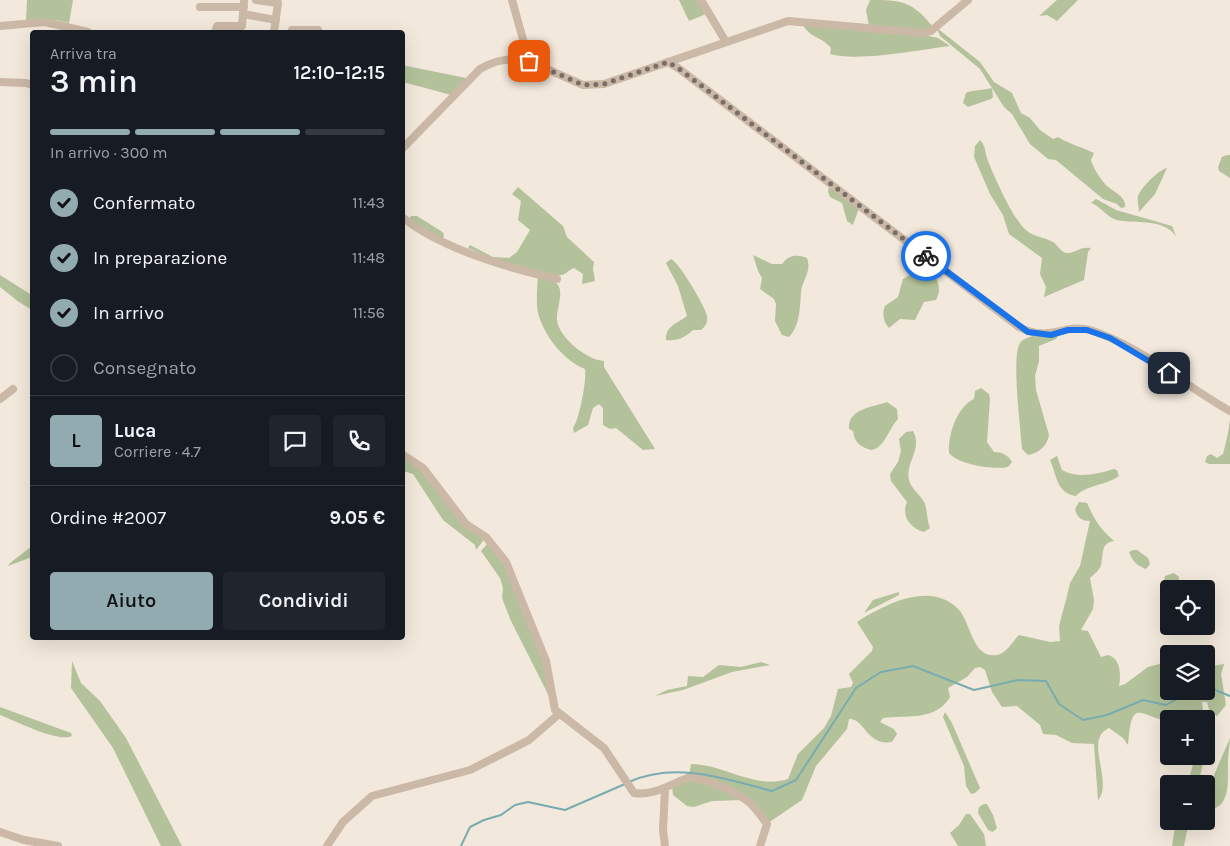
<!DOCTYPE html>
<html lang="it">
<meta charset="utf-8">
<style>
:root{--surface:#171b24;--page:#20242c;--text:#f1f3f6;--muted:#9ea1a6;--line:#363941;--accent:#91abb0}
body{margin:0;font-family:Karla,sans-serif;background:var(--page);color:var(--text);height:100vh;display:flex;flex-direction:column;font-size:19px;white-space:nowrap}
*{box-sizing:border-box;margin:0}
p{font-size:16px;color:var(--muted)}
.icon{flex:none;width:28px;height:28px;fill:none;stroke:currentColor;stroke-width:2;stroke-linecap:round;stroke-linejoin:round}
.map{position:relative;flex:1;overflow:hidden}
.side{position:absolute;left:30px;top:30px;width:375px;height:610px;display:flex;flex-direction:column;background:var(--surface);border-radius:5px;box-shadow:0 5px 20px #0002}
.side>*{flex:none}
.fabs{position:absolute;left:1160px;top:580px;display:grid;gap:10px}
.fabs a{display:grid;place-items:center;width:55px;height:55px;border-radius:5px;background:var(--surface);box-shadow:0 5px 20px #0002;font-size:25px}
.pin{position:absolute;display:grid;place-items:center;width:42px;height:42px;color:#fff;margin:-21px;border-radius:10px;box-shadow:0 2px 8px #0006}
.courier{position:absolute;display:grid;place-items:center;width:50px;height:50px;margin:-25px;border:4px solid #1a73e8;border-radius:50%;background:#fff;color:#222;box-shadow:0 1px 6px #0007}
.summary em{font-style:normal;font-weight:600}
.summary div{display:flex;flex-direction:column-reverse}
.summary{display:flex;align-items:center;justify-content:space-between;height:85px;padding:0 20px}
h1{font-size:32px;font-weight:600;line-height:38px}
.bar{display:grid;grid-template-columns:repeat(4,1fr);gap:8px 5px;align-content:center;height:60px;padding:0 20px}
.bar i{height:6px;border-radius:4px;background:var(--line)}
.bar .current{background:var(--accent)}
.bar p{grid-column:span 4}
.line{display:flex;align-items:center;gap:12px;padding:0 20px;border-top:1px solid var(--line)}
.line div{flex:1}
.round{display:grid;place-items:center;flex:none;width:52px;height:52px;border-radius:5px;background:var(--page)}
ol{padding:0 20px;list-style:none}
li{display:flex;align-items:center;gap:15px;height:55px}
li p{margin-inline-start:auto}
li .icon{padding:5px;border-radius:50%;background:var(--accent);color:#111;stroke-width:4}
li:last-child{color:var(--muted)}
li i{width:28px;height:28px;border:2px solid var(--line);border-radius:50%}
.button{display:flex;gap:10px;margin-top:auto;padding:10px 20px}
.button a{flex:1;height:58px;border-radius:5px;background:var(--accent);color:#111;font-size:20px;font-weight:600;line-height:58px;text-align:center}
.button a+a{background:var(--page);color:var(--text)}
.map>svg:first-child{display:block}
.green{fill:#b3c29a}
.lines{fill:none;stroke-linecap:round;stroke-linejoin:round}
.stream{stroke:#79acb0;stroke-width:2}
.minor{stroke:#cbb8a6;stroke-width:8}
.done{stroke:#786e66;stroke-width:5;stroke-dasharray:0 9}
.route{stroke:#1a73e8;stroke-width:6}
</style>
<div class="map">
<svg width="1230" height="846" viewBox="0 0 1230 846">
<rect width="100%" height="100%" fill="#f2e8db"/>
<path class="green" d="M27,0H73L69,23L56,20L26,21Z
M679,0H698L706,14L689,21Z
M870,0C902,0 912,1 933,27L923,30L869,26L866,10Z
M1057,0H1078L1057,21L1047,15L1039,16Z
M801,22L925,35L938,38L950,46C919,50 858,62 830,54L831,48C820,35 811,40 801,22Z
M937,28L980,62L994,82L1012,93L1021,113L1030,118L1040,130L1053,139L1058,137C1069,144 1082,147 1094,153L1091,160C1093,168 1100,178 1105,184C1111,191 1127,196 1125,207L1121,208L1117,204L1103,199L1056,160L1048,159L1030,144L1012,114L1004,107L980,69L940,36Z
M402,65L466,78L451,95L403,82Z
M992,88L993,97L991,99L968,107L963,103L966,93C971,90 984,90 992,88Z
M980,140C986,146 985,153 988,161C995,178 1013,220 1027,231C1035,237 1043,237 1051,241C1057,243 1060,252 1066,253C1074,254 1080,246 1091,248L1088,252L1084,280L1044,297L1046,287L1040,274L1042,258L1009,234L1003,215L990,194L974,157L975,146Z
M1227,155H1230V178L1219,171L1218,167L1222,157Z
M1167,168L1155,194L1139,212C1139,207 1137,202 1138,196C1141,188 1158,170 1167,168Z
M829,186L859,208L853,225L847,221L842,203L830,197L828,192Z
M518,187L563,226L567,237L594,262L593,269L595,281L582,284L583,274L574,268C568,270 566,275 561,275C534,278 493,258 468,248L470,245L493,257L509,258L517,252L530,230L518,220L521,201L512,194Z
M1096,199L1116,210L1172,226L1176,236C1163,218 1135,224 1117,220C1107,218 1101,206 1091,203Z
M411,216H417L441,231L444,234L443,240L409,219Z
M753,255L772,264H782C789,255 796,254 807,258C812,272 802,280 801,292C800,307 800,326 789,337L782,335L775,321L776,304L774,299L760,289L762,278L758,271Z
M671,259C679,262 705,306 707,316C708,322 706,326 701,330H693C684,338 678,341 666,340C665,326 678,323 687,316L678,286L666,263Z
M926,269C937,275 943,288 936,300L924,302L915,320L900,319L889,328C883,322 882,313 885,306L898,297L903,279L916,271Z
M0,275L30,294L32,298V310L19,302L0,287Z
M538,277C545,279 554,279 558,285C564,294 556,310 557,320C559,338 587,360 604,361V367L655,449L643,450L616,428L610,429L603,425V408L599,404L593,408L588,425L574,433L573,428C579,420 587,380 585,369C564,361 544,336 538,313C536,302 537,289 538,277Z
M1040,333L1059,334L1056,339L1039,346V361L1035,376L1036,390L1049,435C1047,446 1039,453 1028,455L1022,449C1021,430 1011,357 1020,343C1024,337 1034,337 1040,333Z
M981,388L989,394L990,399L987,442L994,452C1002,452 1008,455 1012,462L1008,467C994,470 959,465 949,453C948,434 957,407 974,399L975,391Z
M887,402L897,409L898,419C889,428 884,449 871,450C860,447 854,442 853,431L849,429C847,409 873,407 887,402Z
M1230,419V464H1209L1205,462L1207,456L1211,454L1217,458L1223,454C1226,442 1229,431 1230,419Z
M913,431C923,449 905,462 909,480C911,489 920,494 924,502C927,507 927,521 930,528L924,532C910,528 901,516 907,502L891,481L890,474L898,462L901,451L899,439L906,432Z
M1057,456L1062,470C1077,479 1098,474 1114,469L1117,470L1119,476C1107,485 1086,485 1076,496C1056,493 1057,475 1050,460Z
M402,457L418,466L482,537L483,541L476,550L475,545L443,520L413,474L403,471Z
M1079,502L1087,503C1095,520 1099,528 1114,541C1100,543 1104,554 1101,565C1100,570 1094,574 1090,578L1094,600L1093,609L1081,630L1088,631L1101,657L1108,655C1121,658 1121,676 1119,686L1125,684L1148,667L1167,662L1169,663V691H1206V667L1224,664L1221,674L1226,705L1217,716L1209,710L1207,702H1202L1203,711L1209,723L1206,726V719H1169V722C1138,715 1132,697 1128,745L1123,738L1109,728C1083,739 1114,782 1098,800L1094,744L1072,743L1056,735L1043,734L1040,725L1017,706L1002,707L992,692L985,670L980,667L975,668L967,677L948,688L950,697C936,721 907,715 883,718L880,722L894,729L897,734L892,742C866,746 865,718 849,719L847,729L816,766L802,800L771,821L768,822L744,800L712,801L694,807L687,806L673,795L672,786L690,771L691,764C724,764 755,790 788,779L798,754L824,728L831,716L838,689L851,687L853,683L849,674L872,651L873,647L857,622C884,605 932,579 960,611C971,625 973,659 997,655C1007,653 1012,642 1019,635L1050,642L1060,641L1059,626L1067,596L1070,583L1080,566L1090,521C1082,521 1077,518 1075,509Z
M488,543L500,556L544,658L552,702L511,621L502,598L503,588L500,578L481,551Z
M32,546V557L8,566L10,563Z
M1133,550H1137L1148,558L1150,564L1146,569C1136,565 1133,562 1129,552Z
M1174,573L1179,577V582L1164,580L1165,576Z
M899,592V595L864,613L873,600Z
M72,661L81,683L100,701L126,738L182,846H161L113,748L71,688Z
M761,662L770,665L732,672L683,690L655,696L667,690L687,686L688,676L703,677L719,665L741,667Z
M0,707L71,733L72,736C58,743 16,721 0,715Z
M945,712L952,723L980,788L975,793L971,794L966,786L964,766L943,717Z
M1230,738C1230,746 1228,754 1228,762C1228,778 1230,803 1215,808L1210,803L1214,775Z
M1195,756H1205L1198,784H1188Z
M984,804H987L993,815L997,828L993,832L988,830L978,813L979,807Z
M966,814H970L984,834L986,846H958L950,833L959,825Z
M1176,821H1189L1184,846H1172Z"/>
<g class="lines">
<path class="stream" d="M1206,686L1230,696
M629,782C676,761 725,779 772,791L796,780L856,688L881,672L913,666L974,690L1018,680L1046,681L1059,704L1083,720L1107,715L1143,700L1166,705L1191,691
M461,846L470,827L484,820L501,815L515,805L528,802L565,810L625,784"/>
<path class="minor" d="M256,0L278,3L274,32
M512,0L529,61L583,85L604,84L788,21L924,33L931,31L968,0
M701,0L726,42
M200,7H244
M243,14L276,20
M0,26L45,22L88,32
M215,32L217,26H242L244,0
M292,32V30H318
M668,62L678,68L1019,327C1049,343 1065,323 1090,330C1141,346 1183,385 1230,411
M0,82L26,83L32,85
M402,149L480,69C497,59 511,58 529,61
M402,217C440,248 509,268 557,279
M0,399L13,389
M402,454L423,468L466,524L486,537L506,562L546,661L555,710L604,748L634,793C653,796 669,785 685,779C700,774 738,793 750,803C756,809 762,817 767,824L760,846
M0,832L24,840L58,846
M327,846L343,822L372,796L470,770L529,740L559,714
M665,846L663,830L665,789"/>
</g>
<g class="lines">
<path class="done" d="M529,61L583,85L604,84L668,62L678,68L926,256"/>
<path class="route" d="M926,256L1028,332L1051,335L1068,330H1087L1110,338L1169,373"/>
</g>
</svg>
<div class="fabs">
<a><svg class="icon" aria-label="locate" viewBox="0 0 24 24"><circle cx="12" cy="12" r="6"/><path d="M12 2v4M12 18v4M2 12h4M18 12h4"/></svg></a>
<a><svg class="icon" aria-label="layers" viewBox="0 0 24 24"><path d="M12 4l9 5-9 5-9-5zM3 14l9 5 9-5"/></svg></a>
<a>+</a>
<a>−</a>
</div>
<div class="pin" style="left:529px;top:61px;background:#ea580c"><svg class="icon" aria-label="bag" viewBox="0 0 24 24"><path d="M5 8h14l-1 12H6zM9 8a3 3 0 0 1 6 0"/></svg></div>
<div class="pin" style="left:1169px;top:373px;background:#1f2937"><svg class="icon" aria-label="home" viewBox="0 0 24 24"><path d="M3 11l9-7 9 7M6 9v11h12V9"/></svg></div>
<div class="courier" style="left:926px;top:256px"><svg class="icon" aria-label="bike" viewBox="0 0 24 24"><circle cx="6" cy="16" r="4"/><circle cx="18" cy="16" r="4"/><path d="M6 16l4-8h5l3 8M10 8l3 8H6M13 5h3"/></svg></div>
<section class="side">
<div class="summary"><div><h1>3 min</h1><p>Arriva tra</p></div><em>12:10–12:15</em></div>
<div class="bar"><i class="current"></i><i class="current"></i><i class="current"></i><i></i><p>In arrivo · 300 m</p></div>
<ol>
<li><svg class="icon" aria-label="check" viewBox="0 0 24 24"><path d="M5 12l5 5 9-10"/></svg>Confermato<p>11:43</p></li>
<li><svg class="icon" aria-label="check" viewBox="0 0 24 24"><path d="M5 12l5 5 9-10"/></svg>In preparazione<p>11:48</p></li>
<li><svg class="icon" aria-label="check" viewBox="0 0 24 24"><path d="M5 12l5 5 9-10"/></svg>In arrivo<p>11:56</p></li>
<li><i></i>Consegnato</li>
</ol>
<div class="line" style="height:90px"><b class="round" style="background:var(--accent);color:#111">L</b><div><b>Luca</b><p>Corriere · 4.7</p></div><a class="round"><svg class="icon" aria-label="chat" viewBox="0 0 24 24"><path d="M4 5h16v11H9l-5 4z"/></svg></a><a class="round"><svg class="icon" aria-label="phone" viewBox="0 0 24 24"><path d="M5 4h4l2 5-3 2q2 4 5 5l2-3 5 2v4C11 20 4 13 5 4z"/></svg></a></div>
<div class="line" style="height:65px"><div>Ordine #2007</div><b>9.05 €</b></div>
<div class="button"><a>Aiuto</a><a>Condividi</a></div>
</section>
</div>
